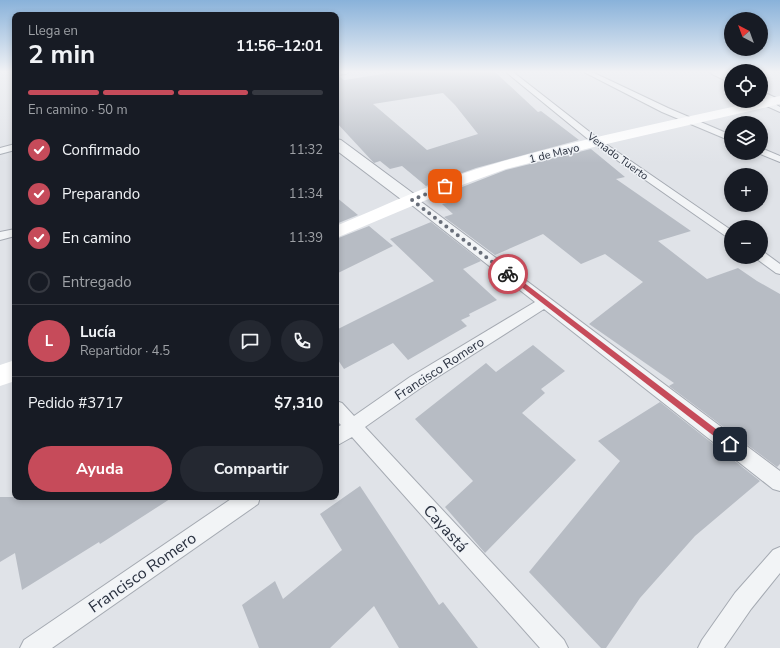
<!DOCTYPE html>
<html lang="es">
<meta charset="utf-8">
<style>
:root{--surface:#171b24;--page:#242831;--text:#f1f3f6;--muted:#9ea1a6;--line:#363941;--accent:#c64b5a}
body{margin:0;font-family:"Nunito Sans",sans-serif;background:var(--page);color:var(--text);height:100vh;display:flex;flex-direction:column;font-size:15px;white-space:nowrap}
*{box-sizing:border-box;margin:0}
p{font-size:13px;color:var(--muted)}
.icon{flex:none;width:22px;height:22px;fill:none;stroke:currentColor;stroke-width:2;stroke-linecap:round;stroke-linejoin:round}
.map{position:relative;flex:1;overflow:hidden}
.sheet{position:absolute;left:12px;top:12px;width:327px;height:488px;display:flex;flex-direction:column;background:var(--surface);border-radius:8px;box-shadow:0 2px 6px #0003}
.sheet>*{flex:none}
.needle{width:26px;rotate:319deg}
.controls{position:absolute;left:724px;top:12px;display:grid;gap:8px}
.controls a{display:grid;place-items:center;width:44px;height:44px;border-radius:50%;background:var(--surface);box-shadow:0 2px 6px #0003;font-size:20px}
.pin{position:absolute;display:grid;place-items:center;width:34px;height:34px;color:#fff;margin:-17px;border-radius:8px;box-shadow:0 2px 6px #0006}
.courier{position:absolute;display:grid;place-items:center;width:40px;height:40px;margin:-20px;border:3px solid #c64b5a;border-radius:50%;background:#fff;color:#222;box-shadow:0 1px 5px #0007}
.head em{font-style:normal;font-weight:700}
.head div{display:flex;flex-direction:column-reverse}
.head{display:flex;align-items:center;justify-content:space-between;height:68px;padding:0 16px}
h1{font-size:26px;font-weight:700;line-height:30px}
.bar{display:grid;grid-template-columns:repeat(4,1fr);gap:6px 4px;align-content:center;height:48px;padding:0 16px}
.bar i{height:5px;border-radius:3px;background:var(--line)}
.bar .on{background:var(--accent)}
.bar p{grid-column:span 4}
.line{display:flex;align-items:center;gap:10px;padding:0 16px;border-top:1px solid var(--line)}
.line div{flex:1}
.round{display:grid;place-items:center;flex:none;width:42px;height:42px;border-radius:21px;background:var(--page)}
ol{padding:0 16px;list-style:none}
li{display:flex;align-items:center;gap:12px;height:44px}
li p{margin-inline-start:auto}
li .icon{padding:4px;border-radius:50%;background:var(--accent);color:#fff;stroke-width:4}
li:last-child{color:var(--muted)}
li i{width:22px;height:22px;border:2px solid var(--line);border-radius:50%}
.action{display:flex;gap:8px;margin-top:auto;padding:8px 16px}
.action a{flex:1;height:46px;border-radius:24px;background:var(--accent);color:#fff;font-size:16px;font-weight:700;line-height:46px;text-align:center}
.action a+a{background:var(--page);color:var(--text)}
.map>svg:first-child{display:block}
.building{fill:#b7bcc4;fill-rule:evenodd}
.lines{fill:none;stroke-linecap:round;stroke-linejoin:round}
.lane-casing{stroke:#a5aab2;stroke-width:2}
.street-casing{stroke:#a5aab2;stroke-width:2}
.lane{fill:#f2f4f6;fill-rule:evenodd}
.street{fill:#f2f4f6;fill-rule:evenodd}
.secondary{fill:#fff;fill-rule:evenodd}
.route{fill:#c64b5a}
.done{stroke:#696f7a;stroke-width:4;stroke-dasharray:0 7.2}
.labels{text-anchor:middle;stroke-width:3;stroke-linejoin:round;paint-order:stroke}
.far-street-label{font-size:11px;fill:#29303e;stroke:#eff2f6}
.street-label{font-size:13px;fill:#29303e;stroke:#eff2f6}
.near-street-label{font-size:16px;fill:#29303e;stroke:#eff2f6}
</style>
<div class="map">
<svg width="780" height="648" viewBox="0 0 780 648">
<rect width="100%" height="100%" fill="#e0e3e8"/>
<path class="building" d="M396,72H495L538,112L541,111L579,140L476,168L426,186L402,166L390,169L380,161L374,163L336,122V76H339L344,80ZM443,93L455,105L478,134L427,150L373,104Z
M591,149L625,177L616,179L691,231L658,241L707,279L738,268L757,281L780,294V464L777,467L669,386L674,383L589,324L643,282L605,254L581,264L543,234L495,255L444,217L453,214L442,204L447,203L439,196L506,170Z
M336,197L358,215L336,224Z
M431,222L481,261L463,269L497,300L469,314L470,316L461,320L467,326L408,360L393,343L344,369L336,357V330L434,281L390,239Z
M369,226L393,246L336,274V239Z
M533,345L565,371L541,389L545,393L522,413L576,460L485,553L445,507L473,481L415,419L486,363L496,372Z
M660,402L760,481L695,536L640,598L606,648H601L529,572L620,461L598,441Z
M360,486L439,605L443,602L478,648H399L374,606L330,648H259L242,605L275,581L283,599L342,550L320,514Z
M0,497H173L100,544L99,542L22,590L15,553L0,562Z"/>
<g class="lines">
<defs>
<path id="lane" d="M336,72H349L346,74L336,75Z
M506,72H513L600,140L731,230V239L727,237L594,144Z
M584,72H592L668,108L731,135V141L662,112Z
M762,100H768L780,107V112L762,104Z
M15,144V150L0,154V148Z
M761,148L780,156V162L758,153H761Z
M412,197L416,198L780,471V491L773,489L544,309L422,387L365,427L564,640L568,648H540L352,437L336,446V428L341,425L336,420V401L342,403L354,416L410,377L535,302L408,202L407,200Z
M15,229V236L0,240V232Z
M761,252L765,253L780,264V274L776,273L757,259L756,257H761Z
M234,497H260L258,504L52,648H20L24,640Z
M780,547V573L751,609L724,648H698L702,640L735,593L773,550Z"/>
<path id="street" d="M711,72H724L731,76V83L712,74Z
M761,91L776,98L778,101L776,104L772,105L761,100Z
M336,139L341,140L418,197L420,200L418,203L412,205L406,203L336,150Z"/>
</defs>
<use href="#lane" class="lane-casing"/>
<use href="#street" class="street-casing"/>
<use href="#lane" class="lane"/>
<use href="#street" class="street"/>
<path class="secondary" d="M780,96V104L598,146L506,169L462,185L336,238V226C389,204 442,178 497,163C590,136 686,118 780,96Z
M15,360V381L0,386V365Z"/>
</g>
<linearGradient id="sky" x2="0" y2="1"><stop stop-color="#89b2da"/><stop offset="0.44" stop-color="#f1f2f5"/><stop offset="1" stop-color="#f1f2f5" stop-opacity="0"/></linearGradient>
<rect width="780" height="163" fill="url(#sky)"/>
<path class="route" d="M506,272H510L733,442V447H728L506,275Z"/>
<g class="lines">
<path class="done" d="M445,186L412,200L508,274"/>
</g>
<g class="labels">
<g class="far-street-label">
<text transform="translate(554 153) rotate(-14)" y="4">1 de Mayo</text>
<text transform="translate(618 156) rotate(36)" y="4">Venado Tuerto</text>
</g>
<g class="street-label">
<text transform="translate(439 368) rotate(-33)" y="5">Francisco Romero</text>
</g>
<g class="near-street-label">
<text transform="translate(446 528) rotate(48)" y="6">Cayastá</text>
<text transform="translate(142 572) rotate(-35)" y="6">Francisco Romero</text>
</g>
</g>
</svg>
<div class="controls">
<a><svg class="needle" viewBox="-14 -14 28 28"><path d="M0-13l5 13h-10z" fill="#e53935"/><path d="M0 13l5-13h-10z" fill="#9ea1a6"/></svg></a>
<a><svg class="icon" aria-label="locate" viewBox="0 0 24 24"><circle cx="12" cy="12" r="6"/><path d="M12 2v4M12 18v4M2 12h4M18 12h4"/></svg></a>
<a><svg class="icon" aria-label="layers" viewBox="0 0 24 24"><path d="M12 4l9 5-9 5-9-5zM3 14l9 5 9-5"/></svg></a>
<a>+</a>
<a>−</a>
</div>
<div class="pin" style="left:445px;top:186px;background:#ea580c"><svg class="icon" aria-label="bag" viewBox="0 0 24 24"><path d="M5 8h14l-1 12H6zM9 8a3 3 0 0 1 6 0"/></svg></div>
<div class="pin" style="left:730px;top:444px;background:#1f2937"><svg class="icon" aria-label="home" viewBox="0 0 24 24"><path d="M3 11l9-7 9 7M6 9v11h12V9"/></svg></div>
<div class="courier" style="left:508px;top:274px"><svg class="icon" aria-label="bike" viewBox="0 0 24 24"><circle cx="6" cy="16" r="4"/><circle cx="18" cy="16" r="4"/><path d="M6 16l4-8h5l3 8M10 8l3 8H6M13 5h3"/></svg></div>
<section class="sheet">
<div class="head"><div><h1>2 min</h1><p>Llega en</p></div><em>11:56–12:01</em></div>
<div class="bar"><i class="on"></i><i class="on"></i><i class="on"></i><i></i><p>En camino · 50 m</p></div>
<ol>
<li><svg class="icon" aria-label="check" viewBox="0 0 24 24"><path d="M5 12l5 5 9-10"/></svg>Confirmado<p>11:32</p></li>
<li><svg class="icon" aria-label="check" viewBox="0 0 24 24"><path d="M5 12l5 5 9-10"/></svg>Preparando<p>11:34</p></li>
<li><svg class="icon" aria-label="check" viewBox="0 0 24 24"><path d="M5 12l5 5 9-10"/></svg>En camino<p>11:39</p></li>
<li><i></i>Entregado</li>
</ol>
<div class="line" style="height:72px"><b class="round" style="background:var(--accent);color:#fff">L</b><div><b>Lucía</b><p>Repartidor · 4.5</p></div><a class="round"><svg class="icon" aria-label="chat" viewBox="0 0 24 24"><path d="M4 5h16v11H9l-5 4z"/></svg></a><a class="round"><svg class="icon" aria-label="phone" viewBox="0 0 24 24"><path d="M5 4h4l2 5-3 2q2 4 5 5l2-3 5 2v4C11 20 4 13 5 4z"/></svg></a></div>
<div class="line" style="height:52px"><div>Pedido #3717</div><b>$7,310</b></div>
<div class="action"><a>Ayuda</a><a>Compartir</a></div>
</section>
</div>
